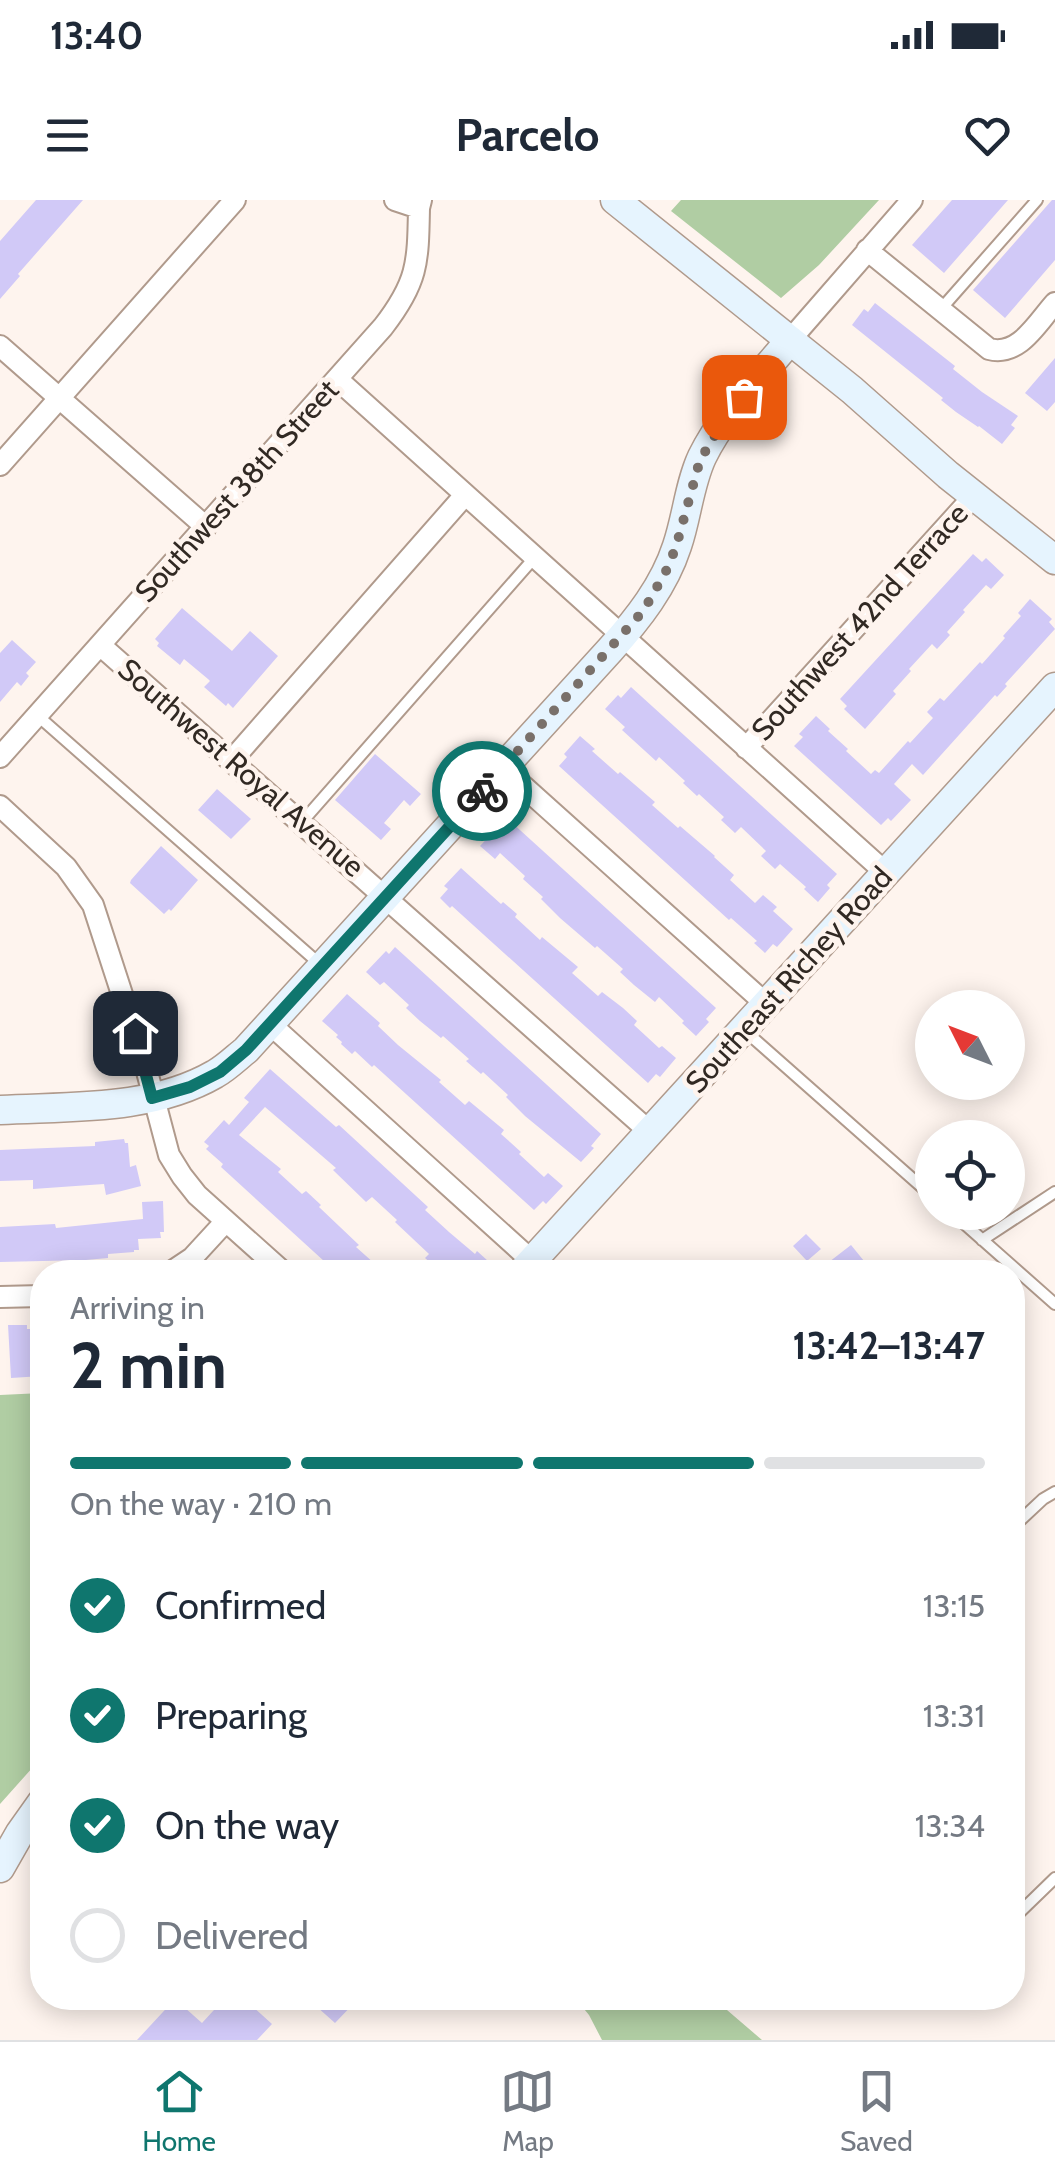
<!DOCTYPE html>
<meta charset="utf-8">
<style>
:root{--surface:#fff;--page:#f6f6f7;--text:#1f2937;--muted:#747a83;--line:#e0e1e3;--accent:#0f766e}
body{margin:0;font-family:Cabin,sans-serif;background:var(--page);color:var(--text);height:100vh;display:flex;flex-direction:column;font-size:38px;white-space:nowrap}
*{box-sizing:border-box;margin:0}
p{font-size:32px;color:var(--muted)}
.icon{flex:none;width:55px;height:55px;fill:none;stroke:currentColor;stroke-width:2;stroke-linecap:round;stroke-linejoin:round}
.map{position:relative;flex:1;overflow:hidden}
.drawer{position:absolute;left:30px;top:1060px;width:995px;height:750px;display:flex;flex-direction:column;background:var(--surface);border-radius:40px;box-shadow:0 5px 25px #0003}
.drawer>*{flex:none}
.needle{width:65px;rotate:312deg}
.buttons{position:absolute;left:915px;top:790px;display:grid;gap:20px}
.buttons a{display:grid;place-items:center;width:110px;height:110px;border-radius:50%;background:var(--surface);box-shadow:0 5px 25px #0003;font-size:50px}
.pin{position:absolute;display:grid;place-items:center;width:85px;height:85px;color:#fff;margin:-42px;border-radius:20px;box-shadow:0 5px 15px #0006}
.courier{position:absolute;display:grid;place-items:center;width:100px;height:100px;margin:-50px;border:8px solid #0f766e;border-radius:50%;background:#fff;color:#222;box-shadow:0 2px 12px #0007}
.head em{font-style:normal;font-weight:800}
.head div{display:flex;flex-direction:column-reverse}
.head{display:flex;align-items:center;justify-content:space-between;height:170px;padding:0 40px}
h1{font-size:65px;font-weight:800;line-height:75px}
.bar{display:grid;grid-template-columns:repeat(4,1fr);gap:15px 10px;align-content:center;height:120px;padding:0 40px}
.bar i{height:12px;border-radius:8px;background:var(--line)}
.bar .active{background:var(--accent)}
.bar p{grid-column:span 4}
ol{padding:0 40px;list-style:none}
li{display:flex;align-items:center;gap:30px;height:110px}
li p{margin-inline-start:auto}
li .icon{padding:10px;border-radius:50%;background:var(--accent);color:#fff;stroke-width:4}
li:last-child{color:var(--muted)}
li i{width:55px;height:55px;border:5px solid var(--line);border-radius:50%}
.status{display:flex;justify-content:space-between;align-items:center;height:70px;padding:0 50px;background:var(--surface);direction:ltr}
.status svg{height:28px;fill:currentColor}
header{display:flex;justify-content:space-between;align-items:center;height:130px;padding:0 40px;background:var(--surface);font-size:45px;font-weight:800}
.tab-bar{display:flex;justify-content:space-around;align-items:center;height:140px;border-top:2px solid var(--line);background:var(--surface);font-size:28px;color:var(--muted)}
.tab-bar a{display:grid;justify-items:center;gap:5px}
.tab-bar .active{color:var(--accent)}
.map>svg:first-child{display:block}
.green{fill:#b0cda3}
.building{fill:#d1c9f7}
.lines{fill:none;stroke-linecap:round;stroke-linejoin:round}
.lane-casing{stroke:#b09a8c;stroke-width:14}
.street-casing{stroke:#b09a8c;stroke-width:24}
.secondary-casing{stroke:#b09a8c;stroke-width:31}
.lane{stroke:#fff;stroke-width:10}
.street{stroke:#fff;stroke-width:20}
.secondary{stroke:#e6f4fe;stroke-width:28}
.done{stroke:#79706a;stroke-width:10;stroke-dasharray:0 18}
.route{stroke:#0f766e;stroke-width:12}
.labels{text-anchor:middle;stroke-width:9;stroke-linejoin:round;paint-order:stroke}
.street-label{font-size:30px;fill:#312923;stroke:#fef4ee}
</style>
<div class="status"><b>13:40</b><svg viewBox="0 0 49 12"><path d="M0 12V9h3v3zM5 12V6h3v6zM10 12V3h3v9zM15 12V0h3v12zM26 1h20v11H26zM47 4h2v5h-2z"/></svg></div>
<header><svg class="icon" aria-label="menu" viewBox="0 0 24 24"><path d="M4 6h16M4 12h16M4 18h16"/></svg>Parcelo<svg class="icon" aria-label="heart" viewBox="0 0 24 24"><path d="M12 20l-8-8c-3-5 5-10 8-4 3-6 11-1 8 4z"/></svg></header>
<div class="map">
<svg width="1055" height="1840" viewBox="0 0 1055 1840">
<rect width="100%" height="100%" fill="#fef4ee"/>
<path class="green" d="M681,0H879L819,65L781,98L671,11Z
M42,1193V1557L0,1604V1195Z
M575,1798H713L762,1840H602L589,1815Z"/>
<path class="building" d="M36,0H83L18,74L20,76L0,99V41Z
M952,0H1008L944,73L912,45Z
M1052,0H1055V60L1005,118L973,90Z
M875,103L955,166L953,169L982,192L1018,216L1011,225L1015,228L1002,244L979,226L978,227L956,212L941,200L943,198L852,125L864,109L868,112Z
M1055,158V202L1047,211L1025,193Z
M973,354L982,362L986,358L1004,375L991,389L986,385L963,410L965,412L947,432L950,435L937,449L932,444L909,469L911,471L893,491L896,494L865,529L844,509L847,506L840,499Z
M1030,399L1052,419L1049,422L1055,429L1005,484L1007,486L997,497L995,495L923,575L912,564L894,584L911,600L891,621L888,618L881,625L794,546L803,537L799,534L816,516L830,529L828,531L848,549L846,551L871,574L875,570L879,573L908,541L910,543L933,518L927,512L940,498L944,501L980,462L982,464L1005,438L1003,436L1021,416L1018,413Z
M182,408L232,451L250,431L278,456L233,508L228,503L226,506L204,487L210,481L208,479L184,459L180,465L157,446L159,443L155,439Z
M12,440L36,462L26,473L29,476L21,486L17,482L0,502V453Z
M631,487L837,674L827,685L830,688L818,702L804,689L806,687L780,664L775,669L761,656L766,651L741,627L735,633L721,620L724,617L699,594L697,596L683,583L685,581L659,557L656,561L622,530L625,527L605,509L618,495L621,498Z
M580,536L595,549L592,551L618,574L620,572L655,602L652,605L678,628L680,626L715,656L714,657L734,675L730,680L755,703L763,695L777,707L773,711L793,729L777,747L773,744L765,753L754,743L757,741L731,718L729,720L559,566L567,557L564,554Z
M375,554L421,594L410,606L404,600L384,623L391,629L381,640L335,600Z
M217,589L251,619L231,639L198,610Z
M510,621L716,808L706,819L709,822L696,836L682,823L684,821L659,797L655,802L634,785L620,772L623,769L597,746L595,748L560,718L541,699L543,697L523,679L525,676L500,653L495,659L480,646L500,625L503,628Z
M161,646L198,680L171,711L169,709L164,714L130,683L131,680Z
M461,668L501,704L503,702L517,714L515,717L540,740L542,737L578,767L572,773L598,796L602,792L623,808L637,821L634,825L659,848L662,846L676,858L660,877L656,874L648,883L452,706L450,708L440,698L448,689L444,686Z
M395,747L601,934L591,946L594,948L581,962L525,916L506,897L508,895L483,872L481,874L466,861L469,859L443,836L441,838L420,821L406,808L409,805L384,782L380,785L366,772L386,751L389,754Z
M347,794L380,823L378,826L398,845L441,880L439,882L465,905L469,901L504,930L501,934L521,952L519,954L544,977L548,973L563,986L546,1004L543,1001L534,1010L374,865L372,867L355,851L352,854L341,844L342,842L336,837L338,835L322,821Z
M270,869L336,927L339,925L428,1007L425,1010L449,1032L475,1054L477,1051L488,1061L478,1072H441L425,1058L429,1054L395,1022L397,1020L372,997L366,1002L333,970L336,968L265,907L239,935L281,969L278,972L302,994L306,991L321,1005L319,1007L359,1045L356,1047L384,1072H336L221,967L223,964L206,949L209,946L204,942L224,920L229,925L249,902L244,898Z
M124,939L125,943H128L130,967L136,965L141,986L106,995L104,984L33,989V980L0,981V950L95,946V942Z
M163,1001L164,1032H160L161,1038L138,1039L139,1050H134V1052L108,1054V1058L86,1060L0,1062V1027L55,1024L56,1028L143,1019L142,1002Z
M806,1034L821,1049L807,1061L793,1046Z
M851,1045L873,1072H837L829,1062Z
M8,1125H27V1129H42V1176L11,1178Z
M225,1798H243L272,1824L257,1840H137L175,1799L202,1823Z
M307,1798H359L335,1823Z"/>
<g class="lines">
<defs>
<path id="lane" d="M941,109L1037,0
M38,516L322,766
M302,622L535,357
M744,830L932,996
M951,1012L1055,1104
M982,1040L1055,992
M1012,1328L1043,1299L1055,1292
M1012,1717L1020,1712L1055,1678"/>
<path id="street" d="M395,0L419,8
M867,50L989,149C1019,157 1037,123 1055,103
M790,140L912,0
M0,146L206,327
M337,179L886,673
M0,265L235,0
M100,445L650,932
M746,548L974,296
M0,557L383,127C418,82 418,63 419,8L421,0
M232,560L465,295
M503,568L766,804
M0,606L66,667L93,705L146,868L169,955L182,976L197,995L283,1072
M270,824L532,1061
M171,1072L192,1058L226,1021
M0,1097L42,1096"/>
<path id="secondary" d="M615,0L852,190L948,275L1055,360
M0,910C71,906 151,911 215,874C226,868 236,858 246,850L610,450C638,419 664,386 677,346C687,317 689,285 702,257C723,214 760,177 790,140
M522,1072L1055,487
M0,1668L20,1633L42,1602"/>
</defs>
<use href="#lane" class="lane-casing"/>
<use href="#street" class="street-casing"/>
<use href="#secondary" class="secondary-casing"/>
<use href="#lane" class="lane"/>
<use href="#street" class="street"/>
<use href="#secondary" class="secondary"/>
</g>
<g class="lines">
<path class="done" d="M482,591L644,410L666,371L676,347L700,260L717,232L744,197"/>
<path class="route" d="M135,833L152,898L190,887L220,872L246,850L482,591"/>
</g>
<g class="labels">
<g class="street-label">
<text transform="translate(237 291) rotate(-48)" y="10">Southwest 38th Street</text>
<text transform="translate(860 422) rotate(-48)" y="10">Southwest 42nd Terrace</text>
<text transform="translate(241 568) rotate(41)" y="10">Southwest Royal Avenue</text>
<text transform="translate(789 780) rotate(-48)" y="10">Southeast Richey Road</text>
</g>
</g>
</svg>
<div class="buttons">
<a><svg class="needle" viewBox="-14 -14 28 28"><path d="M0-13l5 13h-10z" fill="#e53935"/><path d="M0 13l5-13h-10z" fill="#747a83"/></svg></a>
<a><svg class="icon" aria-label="locate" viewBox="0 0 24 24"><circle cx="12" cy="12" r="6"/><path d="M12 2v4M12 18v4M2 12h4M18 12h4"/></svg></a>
</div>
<div class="pin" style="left:744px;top:197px;background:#ea580c"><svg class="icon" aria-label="bag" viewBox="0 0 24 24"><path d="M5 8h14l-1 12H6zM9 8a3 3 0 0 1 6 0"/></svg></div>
<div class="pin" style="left:135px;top:833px;background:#1f2937"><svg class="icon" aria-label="home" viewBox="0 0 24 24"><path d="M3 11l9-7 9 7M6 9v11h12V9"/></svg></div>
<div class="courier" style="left:482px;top:591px"><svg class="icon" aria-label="bike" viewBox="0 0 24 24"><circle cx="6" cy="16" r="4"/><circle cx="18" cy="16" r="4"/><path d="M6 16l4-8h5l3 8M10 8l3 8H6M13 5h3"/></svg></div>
<section class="drawer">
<div class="head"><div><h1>2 min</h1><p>Arriving in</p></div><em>13:42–13:47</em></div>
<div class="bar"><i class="active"></i><i class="active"></i><i class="active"></i><i></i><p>On the way · 210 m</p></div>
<ol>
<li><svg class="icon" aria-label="check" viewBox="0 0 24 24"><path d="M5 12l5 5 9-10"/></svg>Confirmed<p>13:15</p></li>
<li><svg class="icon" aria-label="check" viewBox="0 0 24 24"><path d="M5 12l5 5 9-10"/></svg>Preparing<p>13:31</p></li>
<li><svg class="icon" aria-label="check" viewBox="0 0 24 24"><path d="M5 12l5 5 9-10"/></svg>On the way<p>13:34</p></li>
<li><i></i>Delivered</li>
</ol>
</section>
</div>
<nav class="tab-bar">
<a class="active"><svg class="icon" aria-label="home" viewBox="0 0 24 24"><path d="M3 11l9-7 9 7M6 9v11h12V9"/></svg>Home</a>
<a><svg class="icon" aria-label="map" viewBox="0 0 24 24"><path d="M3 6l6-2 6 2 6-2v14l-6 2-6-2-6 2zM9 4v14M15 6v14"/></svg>Map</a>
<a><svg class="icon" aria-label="saved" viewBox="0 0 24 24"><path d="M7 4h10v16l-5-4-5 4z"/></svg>Saved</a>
</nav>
